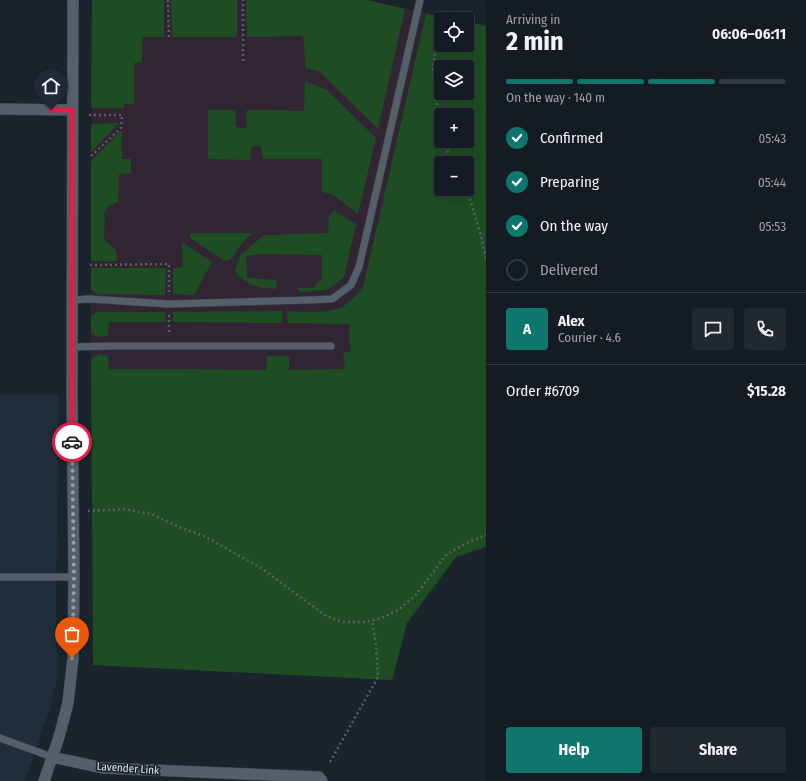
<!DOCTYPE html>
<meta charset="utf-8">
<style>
:root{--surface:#141b22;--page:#21282f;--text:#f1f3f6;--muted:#9da1a5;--line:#333940;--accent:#0f766e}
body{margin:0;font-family:"Fira Sans Condensed",sans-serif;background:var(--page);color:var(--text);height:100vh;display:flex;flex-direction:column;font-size:15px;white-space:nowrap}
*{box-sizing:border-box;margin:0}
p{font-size:13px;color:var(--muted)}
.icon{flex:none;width:22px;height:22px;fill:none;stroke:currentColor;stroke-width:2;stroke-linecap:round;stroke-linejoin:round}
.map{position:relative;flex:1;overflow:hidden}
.panel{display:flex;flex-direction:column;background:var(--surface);width:320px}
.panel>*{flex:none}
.fabs{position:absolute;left:434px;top:12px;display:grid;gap:8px}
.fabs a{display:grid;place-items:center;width:40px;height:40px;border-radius:4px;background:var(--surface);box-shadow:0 4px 16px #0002,0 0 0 1px var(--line);font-size:20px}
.pin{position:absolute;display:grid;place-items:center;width:34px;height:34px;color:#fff;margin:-41px -17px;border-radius:50% 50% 50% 0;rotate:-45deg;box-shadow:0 0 4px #0007}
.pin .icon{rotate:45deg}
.courier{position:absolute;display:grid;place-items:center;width:40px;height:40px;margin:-20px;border:3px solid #e11d48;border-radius:50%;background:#fff;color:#222;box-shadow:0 1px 5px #0007}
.summary em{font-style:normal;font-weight:700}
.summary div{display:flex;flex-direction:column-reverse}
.summary{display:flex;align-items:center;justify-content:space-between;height:68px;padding:0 20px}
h1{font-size:26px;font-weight:700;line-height:30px}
.bar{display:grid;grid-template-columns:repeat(4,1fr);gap:6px 4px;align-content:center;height:48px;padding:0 20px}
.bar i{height:5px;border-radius:3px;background:var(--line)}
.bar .active{background:var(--accent)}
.bar p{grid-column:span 4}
.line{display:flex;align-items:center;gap:10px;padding:0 20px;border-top:1px solid var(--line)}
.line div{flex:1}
.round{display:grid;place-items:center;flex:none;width:42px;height:42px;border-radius:4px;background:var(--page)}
ol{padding:0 20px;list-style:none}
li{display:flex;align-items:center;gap:12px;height:44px}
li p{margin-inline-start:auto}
li .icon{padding:4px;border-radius:50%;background:var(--accent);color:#fff;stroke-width:4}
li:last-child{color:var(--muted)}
li i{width:22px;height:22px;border:2px solid var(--line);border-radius:50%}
.cta{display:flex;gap:8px;margin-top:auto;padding:8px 20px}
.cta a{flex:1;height:46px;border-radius:4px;background:var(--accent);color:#fff;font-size:16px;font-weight:700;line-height:46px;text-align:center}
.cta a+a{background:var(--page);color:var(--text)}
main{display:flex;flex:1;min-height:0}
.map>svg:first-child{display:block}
.built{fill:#202d3b}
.education{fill:#312533}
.green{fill:#1e4d24;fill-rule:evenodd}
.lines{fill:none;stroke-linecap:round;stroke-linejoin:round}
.service-casing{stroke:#394048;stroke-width:8}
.minor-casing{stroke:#394048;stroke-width:12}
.path{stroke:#575f67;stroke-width:2.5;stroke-dasharray:2 3;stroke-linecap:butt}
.service{stroke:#555f6a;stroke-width:7}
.minor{stroke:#555f6a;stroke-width:11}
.done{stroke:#98a0a7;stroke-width:4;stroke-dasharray:0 7.2}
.route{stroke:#e11d48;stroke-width:5}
.labels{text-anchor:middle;stroke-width:3.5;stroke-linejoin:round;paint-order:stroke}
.street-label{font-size:11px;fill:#dce2e8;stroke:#1b242d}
</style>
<main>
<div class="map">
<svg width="486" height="781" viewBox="0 0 486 781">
<rect width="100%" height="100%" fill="#1b242d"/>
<path class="built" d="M0,395H59L56,601L57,680L50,708L25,781H0Z"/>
<path class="education" d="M92,0H367L436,15L441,189L486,477L91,393Z"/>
<path class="green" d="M92,0H164V37H142V62L134,63V104H124V108H91Z
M171,0H237V37H172Z
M246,0H367L405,9L378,129L319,71L306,69L303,36L247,37Z
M426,14L453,19H441V45H467V22L486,26V547L456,557L407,623L392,680L93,665L91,359L99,354L108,356L109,369H172L266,370L267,356H289V370L345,369L343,352H350L349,324L288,323L287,311C305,312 323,314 340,308C349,304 357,294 363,287ZM441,67H467V93H441ZM441,115H467V141H441ZM441,163H467V189H441Z
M305,81L327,90L376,138L358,214L332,194L322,192V159H263L261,146L251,147L250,160L208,159V110H235L236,127L246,128L247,110L304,111Z
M119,123L91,152V124Z
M122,130V159H131V173L119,174L118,202L108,206L104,213L105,218L104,239L116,250L117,261H91V161Z
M334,211L356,224L344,277L336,284L325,290L301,292L297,288H313L322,278V255L259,254L246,256L247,278L277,280L276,289C258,288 247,286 235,271L241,255L264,235L328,233L329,216Z
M190,233H252L239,247L233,257L227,261L223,260L190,238Z
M182,242L212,262L194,295L173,294V268L182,267Z
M91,268H166L165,295L98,294L91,290Z
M282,311V323L173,322V312Z
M98,312H165L166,322H109L108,336L98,337L91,333V316Z"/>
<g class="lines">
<defs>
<path id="service" d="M73,300L89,299L169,304L310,300L332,299L351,285L359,267L420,0
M72,347L108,346H331
M0,577H74
M0,738L52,757"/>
<path id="minor" d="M0,109L72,110
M52,757L103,768L319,777L322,781
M44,781L59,737L68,703L73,658L74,577L72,396L73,0"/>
</defs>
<use href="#service" class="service-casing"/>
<use href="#minor" class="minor-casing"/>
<path class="path" d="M168,0L169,40
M441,14L433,67L437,110L441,126
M243,61V0
M89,115H122L121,128L89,158
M445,141L448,153L453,163
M467,189L481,236L486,259
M90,265L169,264V292
M169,315V334
M88,511L123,509L151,514L181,528L204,536L261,568L326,616L343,622H365L382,618L398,610L415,596L447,554L471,541L486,535
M330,762L378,677L376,645L372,620"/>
<use href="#service" class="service"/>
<use href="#minor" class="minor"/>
</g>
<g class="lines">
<path class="done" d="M72,442L74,577L72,658"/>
<path class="route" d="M51,110H72V442"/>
</g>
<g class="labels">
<g class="street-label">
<text transform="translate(128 768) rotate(4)" y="4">Lavender Link</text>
</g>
</g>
</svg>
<div class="fabs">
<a><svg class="icon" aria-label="locate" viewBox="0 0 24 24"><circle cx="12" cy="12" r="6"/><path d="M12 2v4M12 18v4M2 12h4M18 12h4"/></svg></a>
<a><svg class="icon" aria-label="layers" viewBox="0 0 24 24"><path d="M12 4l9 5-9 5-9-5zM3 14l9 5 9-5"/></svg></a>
<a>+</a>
<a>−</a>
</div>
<div class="pin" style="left:72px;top:658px;background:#ea580c"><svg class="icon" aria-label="bag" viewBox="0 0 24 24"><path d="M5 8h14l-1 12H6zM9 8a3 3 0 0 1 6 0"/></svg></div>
<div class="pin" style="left:51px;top:110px;background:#1f2937"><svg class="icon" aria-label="home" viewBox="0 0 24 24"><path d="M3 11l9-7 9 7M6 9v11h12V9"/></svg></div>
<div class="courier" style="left:72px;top:442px"><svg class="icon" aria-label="car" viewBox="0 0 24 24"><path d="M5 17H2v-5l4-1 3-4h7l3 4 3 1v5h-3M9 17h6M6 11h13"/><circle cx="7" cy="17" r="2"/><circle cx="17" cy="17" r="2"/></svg></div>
</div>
<section class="panel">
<div class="summary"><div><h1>2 min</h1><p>Arriving in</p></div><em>06:06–06:11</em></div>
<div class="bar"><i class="active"></i><i class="active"></i><i class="active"></i><i></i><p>On the way · 140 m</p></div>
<ol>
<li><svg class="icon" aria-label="check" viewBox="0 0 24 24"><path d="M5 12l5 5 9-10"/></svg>Confirmed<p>05:43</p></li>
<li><svg class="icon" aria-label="check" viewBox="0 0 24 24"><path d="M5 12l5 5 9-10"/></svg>Preparing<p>05:44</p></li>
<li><svg class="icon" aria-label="check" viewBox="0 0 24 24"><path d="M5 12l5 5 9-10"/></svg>On the way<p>05:53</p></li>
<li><i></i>Delivered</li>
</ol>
<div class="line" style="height:72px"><b class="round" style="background:var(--accent);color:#fff">A</b><div><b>Alex</b><p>Courier · 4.6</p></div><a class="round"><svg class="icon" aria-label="chat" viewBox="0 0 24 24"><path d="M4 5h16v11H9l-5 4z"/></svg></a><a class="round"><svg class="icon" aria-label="phone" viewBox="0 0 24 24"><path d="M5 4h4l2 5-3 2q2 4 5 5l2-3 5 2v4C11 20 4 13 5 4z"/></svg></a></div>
<div class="line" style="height:52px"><div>Order #6709</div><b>$15.28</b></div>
<div class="cta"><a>Help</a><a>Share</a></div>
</section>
</main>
